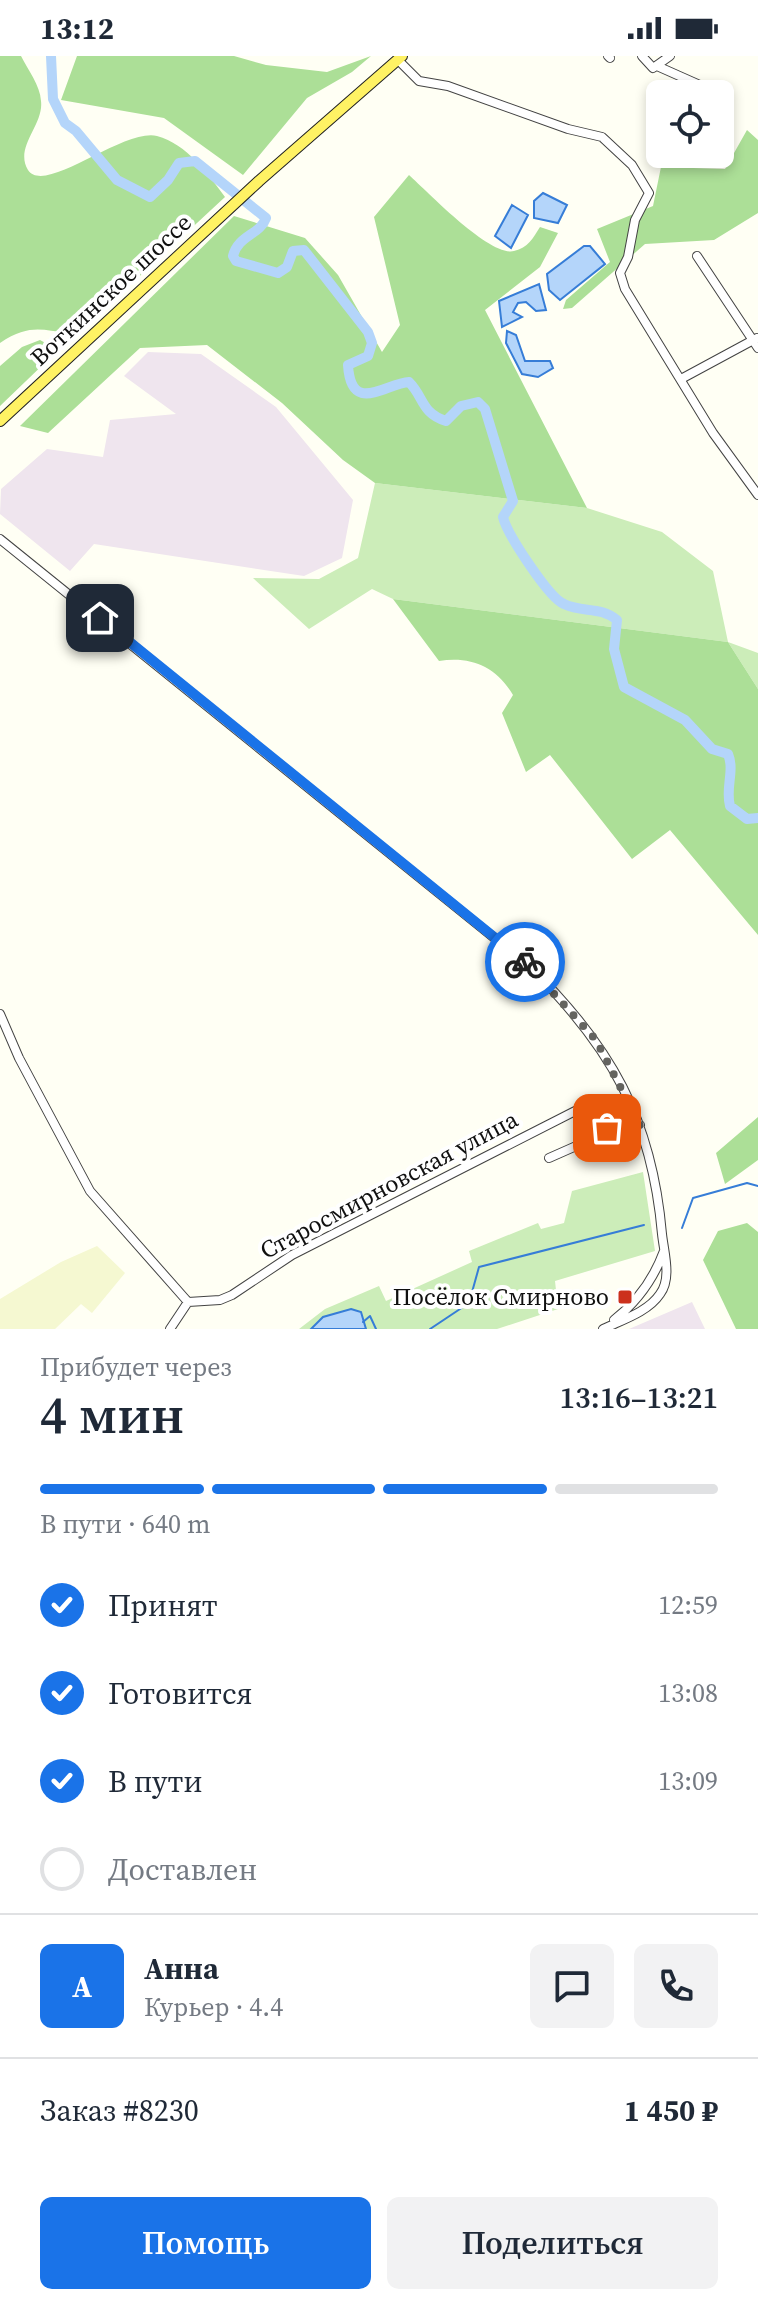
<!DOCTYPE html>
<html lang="ru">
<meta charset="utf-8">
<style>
:root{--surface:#fff;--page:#f2f2f3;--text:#1f2937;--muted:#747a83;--line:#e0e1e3;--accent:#1a73e8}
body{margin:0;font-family:"Source Serif 4",serif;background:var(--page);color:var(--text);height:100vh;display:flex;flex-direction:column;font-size:30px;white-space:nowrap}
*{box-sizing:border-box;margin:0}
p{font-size:26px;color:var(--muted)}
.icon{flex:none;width:44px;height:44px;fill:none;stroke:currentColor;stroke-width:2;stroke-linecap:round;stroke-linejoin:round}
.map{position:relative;height:1273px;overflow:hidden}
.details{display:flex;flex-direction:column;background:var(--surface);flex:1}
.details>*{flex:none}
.controls{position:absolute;left:646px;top:24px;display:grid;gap:16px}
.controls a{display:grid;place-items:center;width:88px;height:88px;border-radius:12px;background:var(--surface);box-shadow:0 4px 12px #0003;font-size:40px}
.pin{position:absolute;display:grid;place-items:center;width:68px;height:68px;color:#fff;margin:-34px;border-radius:16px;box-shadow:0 4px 12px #0006}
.courier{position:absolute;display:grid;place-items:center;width:80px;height:80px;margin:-40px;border:6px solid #1a73e8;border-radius:50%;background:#fff;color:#222;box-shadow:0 2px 10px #0007}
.headline em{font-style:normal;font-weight:600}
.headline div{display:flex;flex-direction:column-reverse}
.headline{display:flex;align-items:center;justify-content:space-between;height:136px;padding:0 40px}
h1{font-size:52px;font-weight:600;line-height:60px}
.bar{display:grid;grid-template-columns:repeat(4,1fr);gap:12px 8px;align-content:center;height:96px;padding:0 40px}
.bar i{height:10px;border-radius:6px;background:var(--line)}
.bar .current{background:var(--accent)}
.bar p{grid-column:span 4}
.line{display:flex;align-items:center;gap:20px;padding:0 40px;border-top:2px solid var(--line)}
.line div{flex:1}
.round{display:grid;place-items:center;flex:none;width:84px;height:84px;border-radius:12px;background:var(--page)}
ol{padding:0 40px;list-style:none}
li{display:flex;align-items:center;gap:24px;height:88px}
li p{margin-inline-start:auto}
li .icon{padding:8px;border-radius:50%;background:var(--accent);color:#fff;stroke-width:4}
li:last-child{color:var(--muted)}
li i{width:44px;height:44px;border:4px solid var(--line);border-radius:50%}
.action{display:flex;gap:16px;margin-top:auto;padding:16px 40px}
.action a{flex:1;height:92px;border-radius:12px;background:var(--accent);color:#fff;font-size:32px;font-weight:600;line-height:92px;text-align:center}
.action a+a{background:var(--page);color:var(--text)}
.status{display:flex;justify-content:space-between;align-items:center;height:56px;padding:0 40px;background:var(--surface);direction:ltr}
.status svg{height:22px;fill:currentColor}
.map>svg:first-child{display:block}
.industrial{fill:#efe5ee}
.farmland{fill:#f5f8d1}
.green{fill:#ccedb9}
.forest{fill:#acdf97}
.water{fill:#b4d5fa;stroke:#367dd7;stroke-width:2}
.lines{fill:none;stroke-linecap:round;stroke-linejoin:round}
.stream{stroke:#367dd7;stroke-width:2}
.river{stroke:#b4d5fa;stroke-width:10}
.minor-casing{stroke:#434343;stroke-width:10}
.major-casing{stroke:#212121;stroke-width:12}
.minor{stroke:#fff;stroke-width:8}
.major{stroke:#fff264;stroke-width:10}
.done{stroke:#646460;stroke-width:8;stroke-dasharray:0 14.4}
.route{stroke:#1a73e8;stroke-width:10}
.poi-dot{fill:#cc311d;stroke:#fff;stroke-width:3}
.labels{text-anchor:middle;stroke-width:8;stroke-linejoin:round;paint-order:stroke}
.street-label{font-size:24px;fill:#101010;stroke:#fff}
.poi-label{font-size:24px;fill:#101010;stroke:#fff;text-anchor:end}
</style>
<div class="status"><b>13:12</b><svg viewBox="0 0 49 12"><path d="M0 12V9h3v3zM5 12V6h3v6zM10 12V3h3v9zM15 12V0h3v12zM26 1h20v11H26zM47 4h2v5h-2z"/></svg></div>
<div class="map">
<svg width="758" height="1273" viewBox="0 0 758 1273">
<rect width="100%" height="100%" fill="#fffff4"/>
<path class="industrial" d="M148,296L201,298L276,351L353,444L342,502L304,520L94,488L70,515L0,458L1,433L47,393L103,401L110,364L176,358L124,320Z
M692,1246L705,1273H629Z"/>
<path class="farmland" d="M97,1190L125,1217L92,1257L81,1248L55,1273H0V1243L61,1206Z"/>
<path class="green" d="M375,427L587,452L662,476L713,515L728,586L758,597V633L728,586L393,543L372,533L309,573L253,522L319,523L358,502Z
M643,1116L655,1195L555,1225L558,1253L497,1273H299L325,1253L379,1230L386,1245L472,1206L469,1195L538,1167L541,1173L564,1167L572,1135Z"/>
<path class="forest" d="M0,0H21C28,14 40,29 41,45C44,69 14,91 28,114C45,140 123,72 157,80C187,88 208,118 225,141L85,271C54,286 41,259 0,287Z
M77,0H234L266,9L327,16L371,0L352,16L307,42L243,119L164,62L61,44Z
M747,74L758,84V157L714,184L645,188L572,252L563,253L566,244L610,206L597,173L653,150L661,111L725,113Z
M409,119C429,137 490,201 514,195C528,192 533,182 540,171L558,177L540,211L485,254L587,452L375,427L343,404L282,347L207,289L140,292L48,377L20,370L234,160L305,182L338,219L382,296L400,269L374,161Z
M40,284L51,290L52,300L0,350V310L22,291Z
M393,543L728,586L758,633V879L670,774L632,803L550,699L526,716L502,657L513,639C496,611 472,600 439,605Z
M758,1061V1104L725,1128L716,1097Z
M747,1167L758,1176V1273H736L703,1204L718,1175Z"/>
<path class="water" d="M543,137L567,149L558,167L534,162V145Z
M512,149L528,159L511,192L495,180Z
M584,190H590L605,208L560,244L549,234L547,218Z
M539,228L546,254L536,255L526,246L518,247L513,256L522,261L502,271L499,245Z
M507,275L516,279L525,305H550L553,312L538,321L522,318L506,287Z
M351,1253L361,1256L366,1273H311L323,1261Z"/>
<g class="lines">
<path class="stream" d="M682,1172L693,1142L747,1127L758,1130
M363,1266L370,1260L376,1273
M430,1273L469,1247L479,1211L644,1169"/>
<path class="river" d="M51,0L53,43L65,67L76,75L117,124L150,141L168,124L179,107L195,105L266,162C260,179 238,179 233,200L236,205L278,217L287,211L293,195L304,194L368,276L372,287L368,300L348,309C351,360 386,327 409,326C424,341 421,357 446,365L461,350L478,346L485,353L513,445L503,461C507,478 549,542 564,548C583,557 600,550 617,564L614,593L624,631L685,664L712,693L728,698C735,715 725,732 730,750L747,763L758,762"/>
<defs>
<path id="minor" d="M608,0L610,2
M642,0L653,12L670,0
M398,4L419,25L448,30L568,73L602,81L632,109L649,137L635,164L628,201L620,217L625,233L713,377L758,439
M657,10L720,38
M697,200L758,292
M681,323L757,282
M0,483L529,910C611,990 652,1063 662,1178C664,1197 672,1222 660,1238C648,1256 622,1264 603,1273
M0,958L19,1002L90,1135L188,1246
M549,1102L592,1083L614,1061
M614,1264C637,1246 654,1222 664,1195
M170,1273L188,1246L220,1244L232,1239L292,1199L583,1051L640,1069"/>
<path id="major" d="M0,365L259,125L402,0"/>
</defs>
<use href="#minor" class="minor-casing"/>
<use href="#major" class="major-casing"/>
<use href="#minor" class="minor"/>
<use href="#major" class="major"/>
</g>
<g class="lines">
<path class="done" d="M525,906L596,984L640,1069L614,1061L607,1072"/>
<path class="route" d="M100,562L525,906"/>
</g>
<rect class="poi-dot" x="617" y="1233" width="16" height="16" rx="4"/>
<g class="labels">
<g class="street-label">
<text transform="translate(111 234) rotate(-43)" y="8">Воткинское шоссе</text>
<text transform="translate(389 1129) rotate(-28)" y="8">Старосмирновская улица</text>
</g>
<g class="poi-label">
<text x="609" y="1249">Посёлок Смирново</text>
</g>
</g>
</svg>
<div class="controls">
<a><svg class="icon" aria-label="locate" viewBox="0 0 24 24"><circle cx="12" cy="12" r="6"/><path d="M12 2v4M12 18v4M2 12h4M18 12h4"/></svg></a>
</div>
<div class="pin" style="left:607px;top:1072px;background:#ea580c"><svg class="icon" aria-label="bag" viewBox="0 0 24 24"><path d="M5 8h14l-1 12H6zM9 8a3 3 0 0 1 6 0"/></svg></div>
<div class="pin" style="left:100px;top:562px;background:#1f2937"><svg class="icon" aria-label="home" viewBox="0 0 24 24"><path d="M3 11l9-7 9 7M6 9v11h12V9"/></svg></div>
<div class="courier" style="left:525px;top:906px"><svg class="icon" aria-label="bike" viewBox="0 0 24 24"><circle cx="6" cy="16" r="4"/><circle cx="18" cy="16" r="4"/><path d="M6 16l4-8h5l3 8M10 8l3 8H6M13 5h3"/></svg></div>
</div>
<section class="details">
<div class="headline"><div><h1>4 мин</h1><p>Прибудет через</p></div><em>13:16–13:21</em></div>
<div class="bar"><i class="current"></i><i class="current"></i><i class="current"></i><i></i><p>В пути · 640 m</p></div>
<ol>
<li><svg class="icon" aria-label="check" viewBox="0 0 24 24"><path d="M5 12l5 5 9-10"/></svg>Принят<p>12:59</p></li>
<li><svg class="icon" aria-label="check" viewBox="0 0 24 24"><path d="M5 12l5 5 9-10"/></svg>Готовится<p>13:08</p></li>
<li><svg class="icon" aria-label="check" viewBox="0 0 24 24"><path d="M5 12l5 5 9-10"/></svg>В пути<p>13:09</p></li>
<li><i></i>Доставлен</li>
</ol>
<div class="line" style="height:144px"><b class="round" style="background:var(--accent);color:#fff">А</b><div><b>Анна</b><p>Курьер · 4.4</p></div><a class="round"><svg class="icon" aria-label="chat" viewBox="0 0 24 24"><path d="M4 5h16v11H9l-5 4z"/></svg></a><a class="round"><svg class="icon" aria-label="phone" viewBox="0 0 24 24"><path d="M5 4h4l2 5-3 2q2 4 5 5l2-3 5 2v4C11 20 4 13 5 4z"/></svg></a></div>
<div class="line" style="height:104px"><div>Заказ #8230</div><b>1 450 ₽</b></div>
<div class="action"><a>Помощь</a><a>Поделиться</a></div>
</section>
